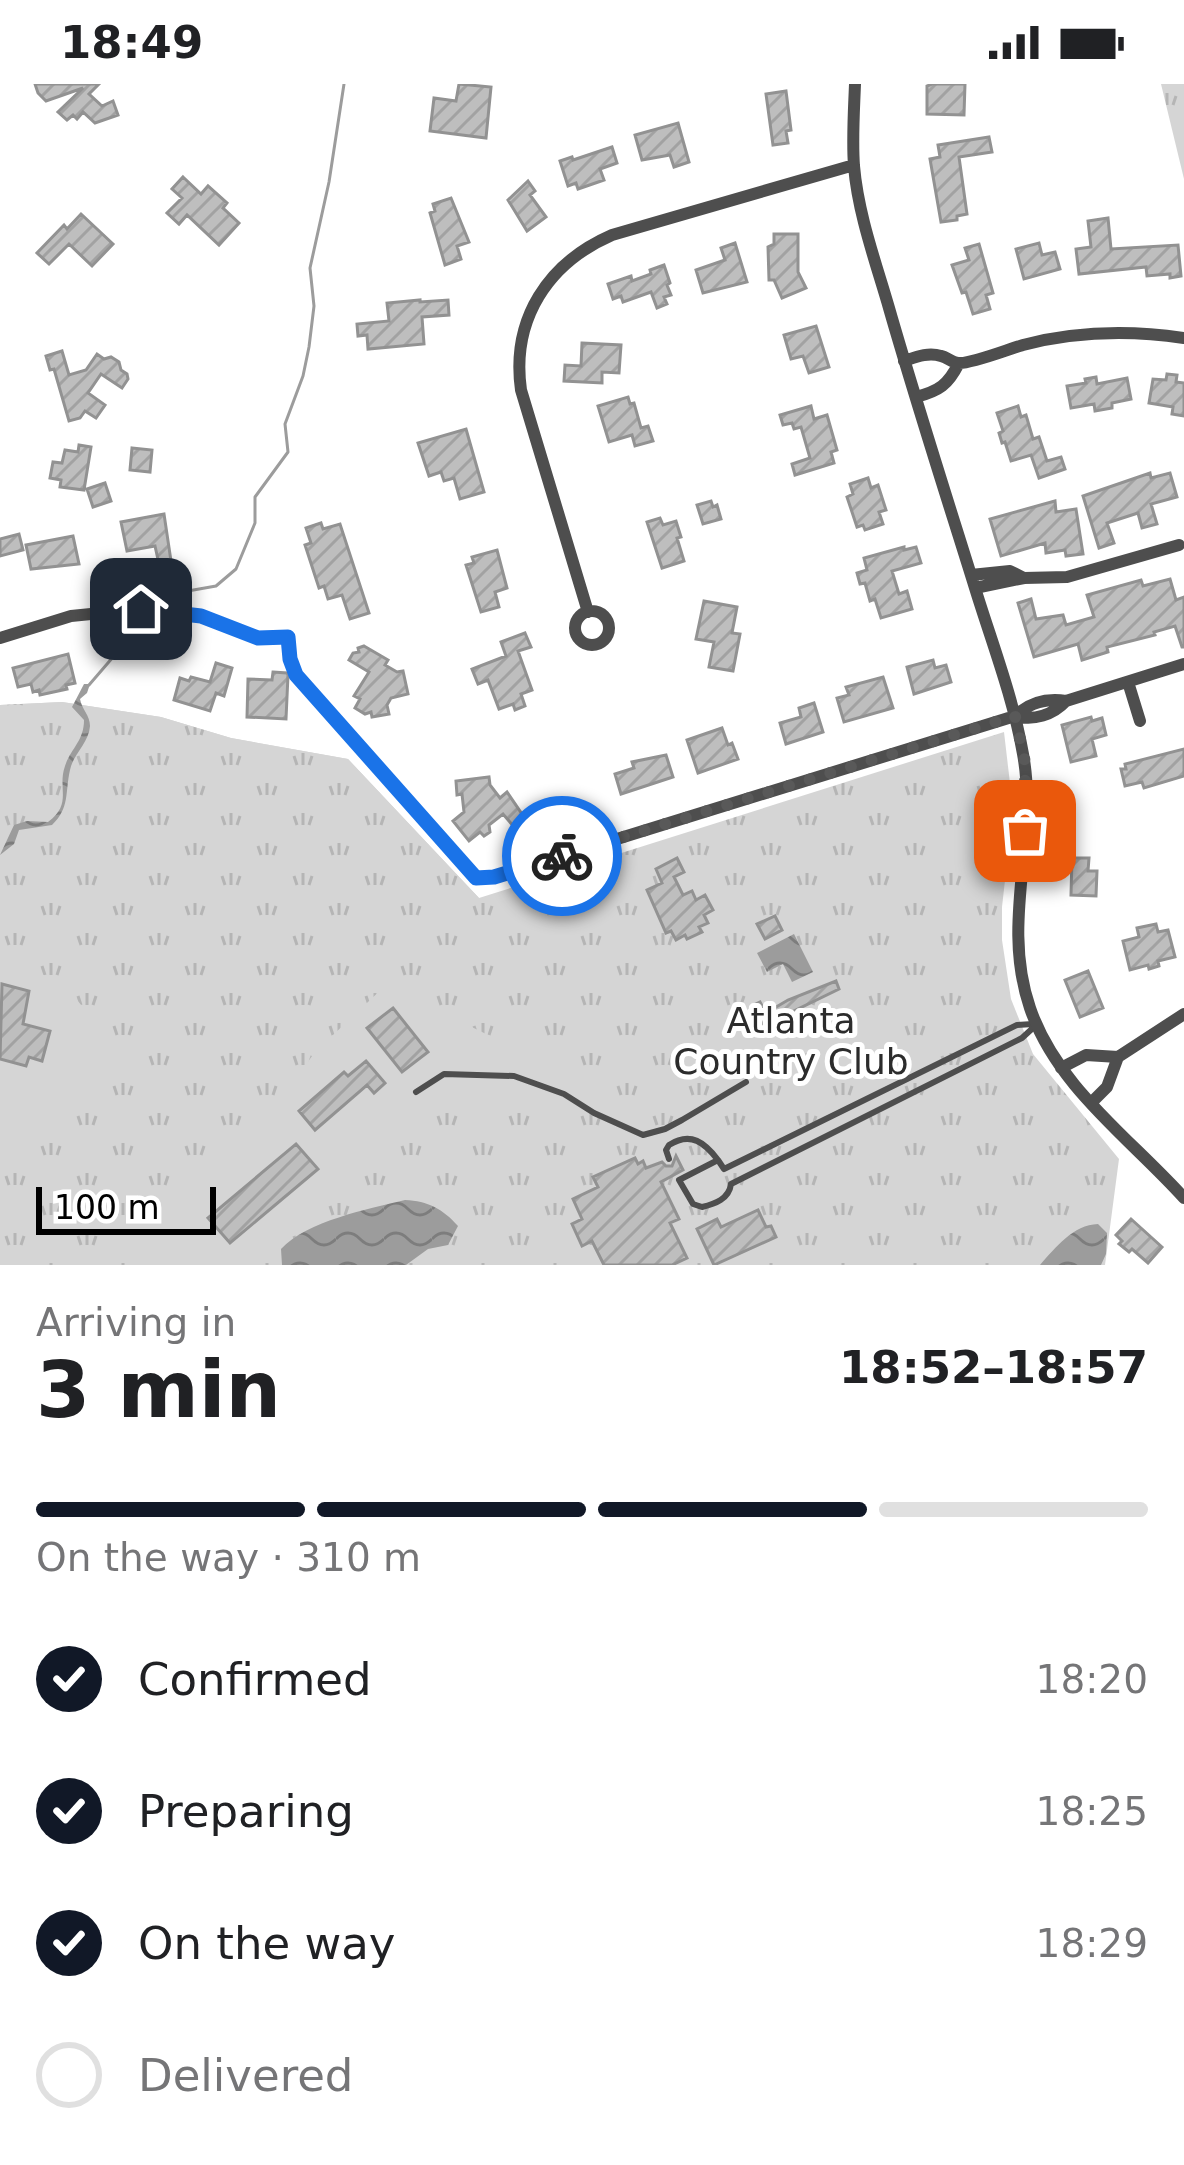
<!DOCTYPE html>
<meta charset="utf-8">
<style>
:root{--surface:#fff;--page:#f6f6f6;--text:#202124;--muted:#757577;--line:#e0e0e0;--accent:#111827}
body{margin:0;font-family:"DejaVu Sans",sans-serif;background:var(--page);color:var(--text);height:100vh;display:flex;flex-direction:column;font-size:45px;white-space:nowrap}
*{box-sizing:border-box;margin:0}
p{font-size:39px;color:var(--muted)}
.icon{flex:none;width:66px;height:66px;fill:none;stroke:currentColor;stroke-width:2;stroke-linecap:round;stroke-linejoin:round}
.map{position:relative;height:1181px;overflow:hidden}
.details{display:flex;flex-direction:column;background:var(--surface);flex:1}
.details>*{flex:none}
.scale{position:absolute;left:36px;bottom:30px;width:180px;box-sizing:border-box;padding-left:12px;border:6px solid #000;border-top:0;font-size:33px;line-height:42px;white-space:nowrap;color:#000;-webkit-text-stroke:9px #fff;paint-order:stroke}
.pin{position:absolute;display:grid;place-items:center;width:102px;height:102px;color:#fff;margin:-51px;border-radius:24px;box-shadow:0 6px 18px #0006}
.courier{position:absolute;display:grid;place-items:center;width:120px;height:120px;margin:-60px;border:9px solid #1a73e8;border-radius:50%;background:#fff;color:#222;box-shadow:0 3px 15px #0007}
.overview em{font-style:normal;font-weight:600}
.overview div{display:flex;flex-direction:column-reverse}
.overview{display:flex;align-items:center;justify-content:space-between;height:204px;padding:0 36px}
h1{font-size:78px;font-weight:600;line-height:90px}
.bar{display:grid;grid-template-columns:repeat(4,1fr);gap:18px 12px;align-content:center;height:144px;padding:0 36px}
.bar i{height:15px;border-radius:9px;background:var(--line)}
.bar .current{background:var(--accent)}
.bar p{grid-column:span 4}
ol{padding:0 36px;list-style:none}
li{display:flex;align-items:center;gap:36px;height:132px}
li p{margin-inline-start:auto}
li .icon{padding:12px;border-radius:50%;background:var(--accent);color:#fff;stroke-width:4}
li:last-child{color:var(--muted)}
li i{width:66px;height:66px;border:6px solid var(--line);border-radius:50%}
.status{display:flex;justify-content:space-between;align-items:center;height:84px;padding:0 60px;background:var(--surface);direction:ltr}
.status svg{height:33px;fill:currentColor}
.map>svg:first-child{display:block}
.grass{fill:#d5d5d5}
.park{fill:url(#park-tufts)}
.water{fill:url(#water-waves)}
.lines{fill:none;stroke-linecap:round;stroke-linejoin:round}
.stream{stroke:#9c9c9c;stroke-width:3}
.building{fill:url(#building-hatch);stroke:#929292;stroke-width:3}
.lane{stroke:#4e4e4e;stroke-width:6}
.street{stroke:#4e4e4e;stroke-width:12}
.done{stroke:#595959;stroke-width:12;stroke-dasharray:0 21.6}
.route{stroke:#1a73e8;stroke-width:15}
.labels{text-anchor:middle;stroke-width:10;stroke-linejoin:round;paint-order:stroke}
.park-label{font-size:36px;fill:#2c2c2c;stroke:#fff}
</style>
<div class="status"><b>18:49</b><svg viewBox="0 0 49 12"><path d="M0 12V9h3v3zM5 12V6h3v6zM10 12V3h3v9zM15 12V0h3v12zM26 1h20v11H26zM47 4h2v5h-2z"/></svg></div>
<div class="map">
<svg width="1184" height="1181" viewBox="0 0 1184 1181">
<defs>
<pattern id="park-tufts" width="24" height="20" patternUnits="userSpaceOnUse" patternTransform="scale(3)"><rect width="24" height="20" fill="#d5d5d5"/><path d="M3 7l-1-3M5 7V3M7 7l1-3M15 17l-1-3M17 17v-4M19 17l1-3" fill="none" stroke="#b5b5b5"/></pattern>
<pattern id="water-waves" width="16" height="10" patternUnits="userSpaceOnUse" patternTransform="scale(3)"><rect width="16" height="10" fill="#9c9c9c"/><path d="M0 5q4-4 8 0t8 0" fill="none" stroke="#7d7d7d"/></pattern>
<pattern id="building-hatch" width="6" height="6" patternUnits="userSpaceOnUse" patternTransform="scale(3)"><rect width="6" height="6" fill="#bebebe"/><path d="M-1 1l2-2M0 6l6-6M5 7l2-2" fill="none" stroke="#a2a2a2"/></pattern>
</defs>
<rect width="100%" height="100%" fill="#fff"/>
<path class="grass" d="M62,618L161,633L231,654L348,675L479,814L575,900L567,1181H0V621Z"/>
<path class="park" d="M1161,0H1184V95Z
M62,618L161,633L231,654L348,675L479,814L1004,648L1013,725L1002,823V856L1011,915L1033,970L1119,1075L1105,1181H226L431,1026L492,1012L556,1033L570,991L386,901L315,968L275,1023L117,1151L139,1181H0V1094L91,1012L126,974L60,896L0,878V621Z"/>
<path class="water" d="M84,600H90L87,609L80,615C82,626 90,631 90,642C89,659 73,670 70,686C65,708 70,724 52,741L19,746L14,760L0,771L14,741L27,737L48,738C73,719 57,705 65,682C71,664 84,657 84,636L72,623Z
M794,850L813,888L792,898L783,880L767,888L757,869Z
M405,1116C428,1117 443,1125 458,1142L448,1161L428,1165L406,1181H282L281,1165C307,1137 368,1125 405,1116Z
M1098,1140L1107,1149L1106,1170L1101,1181H1040C1056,1163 1073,1141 1098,1140Z"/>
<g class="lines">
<path class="stream" d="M171,510L216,502L236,485L255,439V413L288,368L285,340L303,292L309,263L314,222L310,184L329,98L344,0
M89,601L138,544"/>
</g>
<path class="building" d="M35,0H99L89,10L102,22L113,17L118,31L95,39L83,28L77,35L73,31L67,36L58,28L83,4L46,17L38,9Z
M459,0L491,3L486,54L430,47L434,14L456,17Z
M932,0H965L964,31L927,30V2Z
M786,7L791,46L786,47L788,59L773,61L766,10Z
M678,39L689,78L674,83L670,71L642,76L635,51Z
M989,53L992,68L959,73L967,130L957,132V136L941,138L930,75L940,73L938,61Z
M612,63L617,79L600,85L604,96L578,105L576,99L568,102L560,77L572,73L573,76Z
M183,93L201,110L208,102L227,119L223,124L239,139L219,161L187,131L179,140L167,129L182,114L172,105Z
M528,97L535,107L530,111L546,133L527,147L508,116Z
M451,114L469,158L457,162L461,175L445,181L430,129L435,127L433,120Z
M81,130L113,160L92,182L69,160L49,180L37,169L64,141L67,145Z
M1108,134L1111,165L1178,161L1181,192L1170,194V190L1147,192L1146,183L1079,190L1076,165L1091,163L1088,137Z
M774,150H798V188L806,204L782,214L774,196H769L768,163L774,160Z
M735,159L747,198L703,209L696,186L725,176L721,164Z
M1039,159L1042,171L1055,168L1060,185L1024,195L1016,165Z
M979,160L993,209L986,211L990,225L973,230L966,208L962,209L952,181L969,176L965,164Z
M664,181L670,199L667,201L671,211L664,213L667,220L657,224L651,208L623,218L621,212L613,215L608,200L631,192L632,197L651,190L650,186Z
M420,216V218L448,216L449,231L422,233L424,260L368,265L367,251L358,252L357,240L389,237L387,219Z
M816,242L829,283L809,289L803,272L791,275L784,251Z
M582,259L621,261L619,289L602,288V299L564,297L565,281L581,282Z
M62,267L69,291L86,286L97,270L104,275L111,273L119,278L121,286L127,290L128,295L122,304L101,290L88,309L105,321L96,334L85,327L80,334L69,337L54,285L50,286L46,272Z
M1167,290L1177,291L1176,298L1184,299V332L1172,330L1173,323L1149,319L1153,295L1166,296Z
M1096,293L1097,300L1127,294L1131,315L1112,319V324L1095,327L1094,320L1071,324L1067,302L1086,299L1085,295Z
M628,313L630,320L634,319L641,344L648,342L653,357L635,362L632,351L609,358L598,322Z
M811,322L814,335L827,331L837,366L831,368L834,379L795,391L792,380L810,374L801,343L794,345L792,339L783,341L780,331Z
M1018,322L1021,333L1026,331L1033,355L1039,353L1047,377L1061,373L1065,385L1039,394L1031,371L1011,377L1005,358L1002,359L999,349L1003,347L997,329Z
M466,345L484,408L460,415L454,394L444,397L441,388L429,392L418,359Z
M79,361L91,363L84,406L60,403L61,396L50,394L53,378L62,379L65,366L78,368Z
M132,364L152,366L150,388L130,386Z
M1150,389L1151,394L1170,389L1177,413L1151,420L1157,440L1142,444L1138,429L1107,439L1114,459L1099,464L1083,412Z
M868,394L871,404L878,401L886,426L879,428L883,440L865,446L863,441L857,443L847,413L853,410L850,400Z
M105,399L111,417L93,423L87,405Z
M711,417L713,423L717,421L721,435L703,440L697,421Z
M1055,417L1056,428L1076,425L1083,470L1066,472L1065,466L1046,469L1045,459L1001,472L990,435Z
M164,430L171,477L159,480L155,462L127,467L121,438Z
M660,434L663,441L676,437L681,453L677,454L684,477L662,484L647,438Z
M321,439L323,445L340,440L369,529L350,535L342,511L328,515L324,502L319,504L305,461L311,459L306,444Z
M19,450L23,466L0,472V455Z
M73,452L79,480L31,485L26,461Z
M904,463V466L916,463L921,479L892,487L899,510L907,507L912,525L881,534L875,515L870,517L865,499L860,500L857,489L867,486L864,474Z
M497,466L507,504L495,508L499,523L481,528L466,481L474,479L472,473Z
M1170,495L1176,516L1184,513V563H1182L1175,542L1154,548L1155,551L1107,563L1108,568L1082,576L1078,560L1034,573L1018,519L1031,515L1036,535L1063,531L1066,541L1094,533L1087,511L1141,496L1143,502Z
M704,517L737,523L732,549L740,550L733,587L709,583L714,558L696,555Z
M525,549L531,563L518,567L532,606L521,610L525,622L515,626L513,620L499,625L488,596L478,600L472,585L506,572L501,558Z
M364,562L388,576L385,581L397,588L403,587L408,610L391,614L387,621L389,630L372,633L371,628L365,630L355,624L360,615L354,612L369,588L349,576L353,569L359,568L358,564Z
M68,570L75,599L66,601L67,605L40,611L39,606L33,608L31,600L18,603L13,584Z
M933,576L935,584L946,581L951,598L914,610L907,583Z
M216,579L232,584L224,612L216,609L210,627L174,616L180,594L189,597L191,593L210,598Z
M273,588L287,589L288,591L286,635L247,633L248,595L272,596Z
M883,593L893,624L844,638L837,614L849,611L846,603Z
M814,619L823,648L786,660L780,639L801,633L799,624Z
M1091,633L1092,637L1102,634L1106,651L1092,655L1096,672L1071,678L1062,641Z
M722,644L728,661L732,659L738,675L698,689L687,656Z
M1184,665V692L1144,704L1142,698L1125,702L1121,685H1126L1125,680Z
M666,671L673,693L621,710L615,690L634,684L632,678Z
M489,693L490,701L500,714L507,708L526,736L515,744L503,730L489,741L490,748L484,752L480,748L469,757L453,737L464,728L462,710L457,711L456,697Z
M677,774L684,788L674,793L683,811L692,807L696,816L705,811L713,826L704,831L708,839L699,843L702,848L687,855L685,851L676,856L671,847L666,849L647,806L662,799L656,785Z
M1072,774H1089L1088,787H1097L1096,812L1071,811Z
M775,832L782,846L765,855L757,840Z
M1156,840L1158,848L1168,846L1175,873L1158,877L1159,882L1149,885L1148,881L1130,886L1123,857L1139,853L1137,844Z
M1088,887L1103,924L1080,933L1065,896Z
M836,897L839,905L763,942L752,922L760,918L766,929L788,916Z
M2,900L29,907L23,940L50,947L42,977L29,973L26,982L0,975Z
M393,924L428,968L402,988L367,944Z
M366,977L385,999L374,1009L367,1001L315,1046L299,1027L344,988L348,992Z
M296,1060L318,1085L230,1159L208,1134Z
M676,1072L683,1086L661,1098L679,1135L670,1139L687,1174L672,1181H604L592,1157L582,1162L572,1140L582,1135L573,1115L598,1103L593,1093L635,1074L638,1080L643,1077L646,1084L662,1078L666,1082H672Z
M758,1126L766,1143L771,1142L776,1153L714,1181L697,1145L717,1135L721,1143Z
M1131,1135L1162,1163L1148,1179L1132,1165L1129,1168L1119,1160L1122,1157L1116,1151Z"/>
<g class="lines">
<path class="lane" d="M288,555L290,576L296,591L469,788L476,794L494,793
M416,1008L444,990L514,992L564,1010L594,1029L643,1051L665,1045L682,1036L746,998
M669,1075L666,1066L669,1061C691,1047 705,1059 718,1076
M724,1085L1017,941L1033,940
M724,1085L718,1076L679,1096L693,1120L702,1123C715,1120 729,1115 731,1100
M731,1100L1022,954L1034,943"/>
<path class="street" d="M855,0C854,27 852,55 854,82C858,130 876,179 889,224C916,318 946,411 975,504C992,559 1013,613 1023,670C1039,756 1000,836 1030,924C1057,1003 1130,1054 1184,1114
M904,277C916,273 928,268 941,272C947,273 952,279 959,279C971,280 1009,265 1023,261C1077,247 1129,246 1184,254
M916,313C939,307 948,301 959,279
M971,491L1010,487L1024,494
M975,504L1024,494L1067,493L1179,461
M575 544a17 17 0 1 1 34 0a17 17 0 1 1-34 0Z
M588,528L521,306C511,235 548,179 612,151L854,81
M0,554L71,532L141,525L201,532L258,554L288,553
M1128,598L1140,637
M1015,632C1034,637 1053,631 1066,617
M494,793L1015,632C1029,619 1047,614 1066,617L1184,580
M1061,984L1086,971L1118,973
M1091,1019L1107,1003L1118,973L1184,930"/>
</g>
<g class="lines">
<path class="done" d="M562,772L1015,632L1025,678V747"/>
<path class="route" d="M141,525L201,532L258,554L288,553L290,575L296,591L476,794L494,793L562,772"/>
</g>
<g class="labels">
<g class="park-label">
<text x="791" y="949">Atlanta<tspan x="791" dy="41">Country Club</tspan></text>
</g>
</g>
</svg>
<div class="scale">100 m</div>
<div class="pin" style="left:1025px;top:747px;background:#ea580c"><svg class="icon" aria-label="bag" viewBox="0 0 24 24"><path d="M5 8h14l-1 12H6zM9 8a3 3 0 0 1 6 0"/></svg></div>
<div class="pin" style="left:141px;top:525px;background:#1f2937"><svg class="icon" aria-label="home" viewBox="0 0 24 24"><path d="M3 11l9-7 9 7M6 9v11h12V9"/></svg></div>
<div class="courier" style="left:562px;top:772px"><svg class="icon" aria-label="bike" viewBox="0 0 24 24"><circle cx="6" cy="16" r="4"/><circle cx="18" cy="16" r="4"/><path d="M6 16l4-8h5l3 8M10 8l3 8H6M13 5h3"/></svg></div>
</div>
<section class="details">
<div class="overview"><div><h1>3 min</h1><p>Arriving in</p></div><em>18:52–18:57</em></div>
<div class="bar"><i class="current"></i><i class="current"></i><i class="current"></i><i></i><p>On the way · 310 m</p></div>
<ol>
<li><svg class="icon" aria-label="check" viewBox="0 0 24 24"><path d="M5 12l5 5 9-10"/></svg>Confirmed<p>18:20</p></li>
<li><svg class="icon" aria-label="check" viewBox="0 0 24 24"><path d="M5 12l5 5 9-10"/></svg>Preparing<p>18:25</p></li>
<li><svg class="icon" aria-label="check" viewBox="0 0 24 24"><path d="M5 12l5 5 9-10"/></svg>On the way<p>18:29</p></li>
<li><i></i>Delivered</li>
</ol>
</section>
